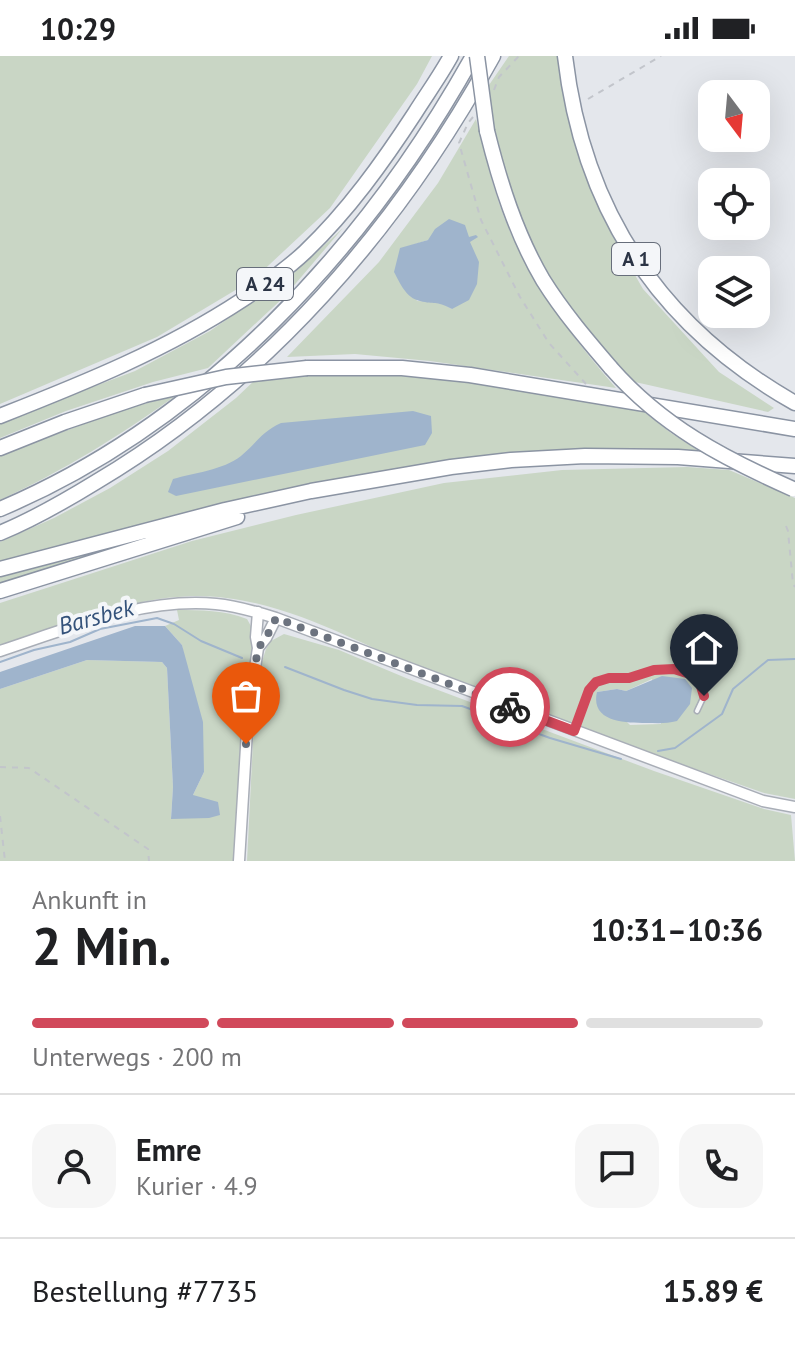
<!DOCTYPE html>
<html lang="de">
<meta charset="utf-8">
<style>
:root{--surface:#fff;--page:#f6f6f6;--text:#202124;--muted:#757577;--line:#e0e0e0;--accent:#d1495b}
body{margin:0;font-family:"PT Sans",sans-serif;background:var(--page);color:var(--text);height:100vh;display:flex;flex-direction:column;font-size:30px;white-space:nowrap}
*{box-sizing:border-box;margin:0}
p{font-size:26px;color:var(--muted)}
.icon{flex:none;width:44px;height:44px;fill:none;stroke:currentColor;stroke-width:2;stroke-linecap:round;stroke-linejoin:round}
.map{position:relative;height:805px;overflow:hidden}
.side{display:flex;flex-direction:column;background:var(--surface);flex:1}
.side>*{flex:none}
.needle{width:52px;rotate:164deg}
.controls{position:absolute;left:698px;top:24px;display:grid;gap:16px}
.controls a{display:grid;place-items:center;width:72px;height:72px;border-radius:16px;background:var(--surface);box-shadow:0 8px 32px #0002;font-size:40px}
.pin{position:absolute;display:grid;place-items:center;width:68px;height:68px;color:#fff;margin:-82px -34px;border-radius:50% 50% 50% 0;rotate:-45deg;box-shadow:0 0 8px #0007}
.pin .icon{rotate:45deg}
.courier{position:absolute;display:grid;place-items:center;width:80px;height:80px;margin:-40px;border:6px solid #d1495b;border-radius:50%;background:#fff;color:#222;box-shadow:0 2px 10px #0007}
.head em{font-style:normal;font-weight:600}
.head div{display:flex;flex-direction:column-reverse}
.head{display:flex;align-items:center;justify-content:space-between;height:136px;padding:0 32px}
h1{font-size:52px;font-weight:600;line-height:60px}
.bar{display:grid;grid-template-columns:repeat(4,1fr);gap:12px 8px;align-content:center;height:96px;padding:0 32px}
.bar i{height:10px;border-radius:6px;background:var(--line)}
.bar .active{background:var(--accent)}
.bar p{grid-column:span 4}
.line{display:flex;align-items:center;gap:20px;padding:0 32px;border-top:2px solid var(--line)}
.line div{flex:1}
.round{display:grid;place-items:center;flex:none;width:84px;height:84px;border-radius:24px;background:var(--page)}
.status{display:flex;justify-content:space-between;align-items:center;height:56px;padding:0 40px;background:var(--surface);direction:ltr}
.status svg{height:22px;fill:currentColor}
.map>svg:first-child{display:block}
.green{fill:#c9d6c5;fill-rule:evenodd}
.water{fill:#9fb4cc}
.lines{fill:none;stroke-linecap:round;stroke-linejoin:round}
.stream{stroke:#9fb4cc;stroke-width:2}
.lane-casing{stroke:#a9aeb7;stroke-width:7}
.secondary-casing{stroke:#a9aeb7;stroke-width:13}
.highway-casing{stroke:#8b94a3;stroke-width:17}
.path{stroke:#c2c5cb;stroke-width:2;stroke-dasharray:6 6;stroke-linecap:butt}
.lane{stroke:#f7f8fa;stroke-width:4}
.secondary{stroke:#fff;stroke-width:10}
.highway{stroke:#fff;stroke-width:14}
.highway-bridge-casing{stroke:#8b94a3;stroke-width:17;stroke-linecap:butt}
.highway-bridge{stroke:#fff;stroke-width:14}
.done{stroke:#6c737f;stroke-width:8;stroke-dasharray:0 14.4}
.route{stroke:#d1495b;stroke-width:10}
.labels{text-anchor:middle;stroke-width:8;stroke-linejoin:round;paint-order:stroke}
.shield{fill:#f4f6f9;stroke:#676e7b;stroke-width:2}
.shield-label{font-size:20px;font-weight:bold;fill:#2b3445}
.water-label{font-size:24px;font-style:italic;fill:#34527a;stroke:#f4f6f9}
</style>
<div class="status"><b>10:29</b><svg viewBox="0 0 49 12"><path d="M0 12V9h3v3zM5 12V6h3v6zM10 12V3h3v9zM15 12V0h3v12zM26 1h20v11H26zM47 4h2v5h-2z"/></svg></div>
<div class="map">
<svg width="795" height="805" viewBox="0 0 795 805">
<rect width="100%" height="100%" fill="#e4e7ec"/>
<path class="green" d="M0,0H432L417,28L330,152L254,223L157,281L0,348Z
M509,0H561L596,142L612,179L643,233L719,316L774,352L768,356L635,326L625,317L569,253L536,198L505,123L490,59L489,29Z
M476,63C486,102 495,143 512,180C539,237 575,285 616,332L430,305L355,298L287,301L379,206L438,127ZM477,181L469,185L452,253L439,246L417,245L400,193L428,184Z
M343,172L285,240L208,312L153,326L66,355L0,382V366L135,315L210,275L294,217Z
M313,317L393,319L470,325L643,355L671,377L702,397L458,404L0,509V486L54,462L110,432L168,395L236,342L256,323Z
M177,339C119,380 65,414 0,444V399L122,354Z
M687,411L729,414L795,442V743L764,737C656,699 546,663 439,621C359,589 282,539 193,540C126,542 63,569 0,590V547L192,485L296,459L444,427L562,414ZM652,623L661,668L630,669L597,636L617,633L626,635Z
M105,493L106,494L0,528V519Z
M177,554C201,554 224,554 247,563L252,572V592L233,805H0V633L87,604L162,606L167,612L173,731L171,762L193,739L204,716L182,589L165,570L179,564Z
M284,578L339,594L406,622L654,715L764,753L791,759L795,805H247L254,666L258,618L266,593L271,585Z"/>
<path class="water" d="M449,163L465,169L469,181L476,179L478,181L470,186L479,206L477,228L469,244L452,253C435,244 435,249 420,245C406,242 400,227 394,216L400,192L428,184L435,173Z
M413,355L431,360L432,377L425,389L176,440L168,436L173,423C194,417 223,414 241,400C257,387 261,376 281,367Z
M135,570H165L182,589L203,666L204,716L193,739L218,746L220,759L209,762L171,763L173,731L167,612L162,606L87,604L0,633V616Z
M662,620L685,623L692,632L690,648L677,665C666,668 657,667 646,667C625,667 590,666 597,636L617,633L626,635Z"/>
<g class="lines">
<path class="stream" d="M0,606L34,594L70,586L100,573L157,562L174,568L201,585L242,602
M285,611L344,634L372,643L417,649L462,650L550,682L621,703
M658,695L675,692L722,658L733,633L768,604L795,603"/>
<defs>
<path id="lane" d="M575,673L589,634L596,626L609,622H629L654,614L674,613L690,618L700,627L704,640L697,655"/>
<path id="secondary" d="M258,592L266,582L276,562
M0,595C67,573 144,541 216,548C237,550 257,556 276,562L763,745L795,751
M239,805L248,659L258,592L256,581L258,556"/>
<path id="highway" d="M565,0C583,155 659,270 795,347
M487,75C500,127 516,178 543,224C563,256 587,284 611,312
M307,312H402L470,319L795,373
M0,360C84,327 166,294 242,244C264,229 286,214 305,196C348,155 383,106 415,57C427,38 440,20 451,0
M0,392L65,366L145,339
M0,453C205,366 366,192 473,0
M0,477C34,463 65,445 96,426C266,325 398,172 493,0
M0,513L225,454L311,435L451,411L511,404L585,400L678,401L795,410
M0,535L237,461"/>
</defs>
<use href="#lane" class="lane-casing"/>
<use href="#secondary" class="secondary-casing"/>
<use href="#highway" class="highway-casing"/>
<path class="path" d="M494,34L499,21L519,0
M588,43L661,0
M473,61L468,67L459,87L481,164L520,241L549,287L586,328
M786,470L788,475L793,528L795,531
M0,711L29,712L148,793L149,805
M0,760L5,805"/>
<use href="#lane" class="lane"/>
<use href="#secondary" class="secondary"/>
<use href="#highway" class="highway"/>
<defs>
<path id="highway-bridge" d="M477,0L487,75
M611,312C662,370 723,402 793,433
M145,339L226,321L307,312"/>
</defs>
<use href="#highway-bridge" class="highway-bridge-casing"/>
<use href="#highway-bridge" class="highway-bridge"/>
</g>
<g class="lines">
<path class="done" d="M246,688L248,659L258,592L266,582L276,562L510,651"/>
<path class="route" d="M510,651L574,675L589,634L596,626L609,622H629L654,614L674,613L690,618L700,627L704,640"/>
</g>
<g class="labels">
<g class="shield">
<rect x="612" y="187" width="48" height="32" rx="6"/>
<rect x="237" y="212" width="56" height="32" rx="6"/>
</g>
<g class="shield-label">
<text x="636" y="210">A 1</text>
<text x="265" y="235">A 24</text>
</g>
<g class="water-label">
<text transform="translate(96 561) rotate(-15)" y="8">Barsbek</text>
</g>
</g>
</svg>
<div class="controls">
<a><svg class="needle" viewBox="-14 -14 28 28"><path d="M0-13l5 13h-10z" fill="#e53935"/><path d="M0 13l5-13h-10z" fill="#757577"/></svg></a>
<a><svg class="icon" aria-label="locate" viewBox="0 0 24 24"><circle cx="12" cy="12" r="6"/><path d="M12 2v4M12 18v4M2 12h4M18 12h4"/></svg></a>
<a><svg class="icon" aria-label="layers" viewBox="0 0 24 24"><path d="M12 4l9 5-9 5-9-5zM3 14l9 5 9-5"/></svg></a>
</div>
<div class="pin" style="left:246px;top:688px;background:#ea580c"><svg class="icon" aria-label="bag" viewBox="0 0 24 24"><path d="M5 8h14l-1 12H6zM9 8a3 3 0 0 1 6 0"/></svg></div>
<div class="pin" style="left:704px;top:640px;background:#1f2937"><svg class="icon" aria-label="home" viewBox="0 0 24 24"><path d="M3 11l9-7 9 7M6 9v11h12V9"/></svg></div>
<div class="courier" style="left:510px;top:651px"><svg class="icon" aria-label="bike" viewBox="0 0 24 24"><circle cx="6" cy="16" r="4"/><circle cx="18" cy="16" r="4"/><path d="M6 16l4-8h5l3 8M10 8l3 8H6M13 5h3"/></svg></div>
</div>
<section class="side">
<div class="head"><div><h1>2 Min.</h1><p>Ankunft in</p></div><em>10:31–10:36</em></div>
<div class="bar"><i class="active"></i><i class="active"></i><i class="active"></i><i></i><p>Unterwegs · 200 m</p></div>
<div class="line" style="height:144px"><a class="round"><svg class="icon" aria-label="person" viewBox="0 0 24 24"><circle cx="12" cy="8" r="4"/><path d="M4 21q1-7 8-7t8 7"/></svg></a><div><b>Emre</b><p>Kurier · 4.9</p></div><a class="round"><svg class="icon" aria-label="chat" viewBox="0 0 24 24"><path d="M4 5h16v11H9l-5 4z"/></svg></a><a class="round"><svg class="icon" aria-label="phone" viewBox="0 0 24 24"><path d="M5 4h4l2 5-3 2q2 4 5 5l2-3 5 2v4C11 20 4 13 5 4z"/></svg></a></div>
<div class="line" style="height:104px"><div>Bestellung #7735</div><b>15.89 €</b></div>
</section>
